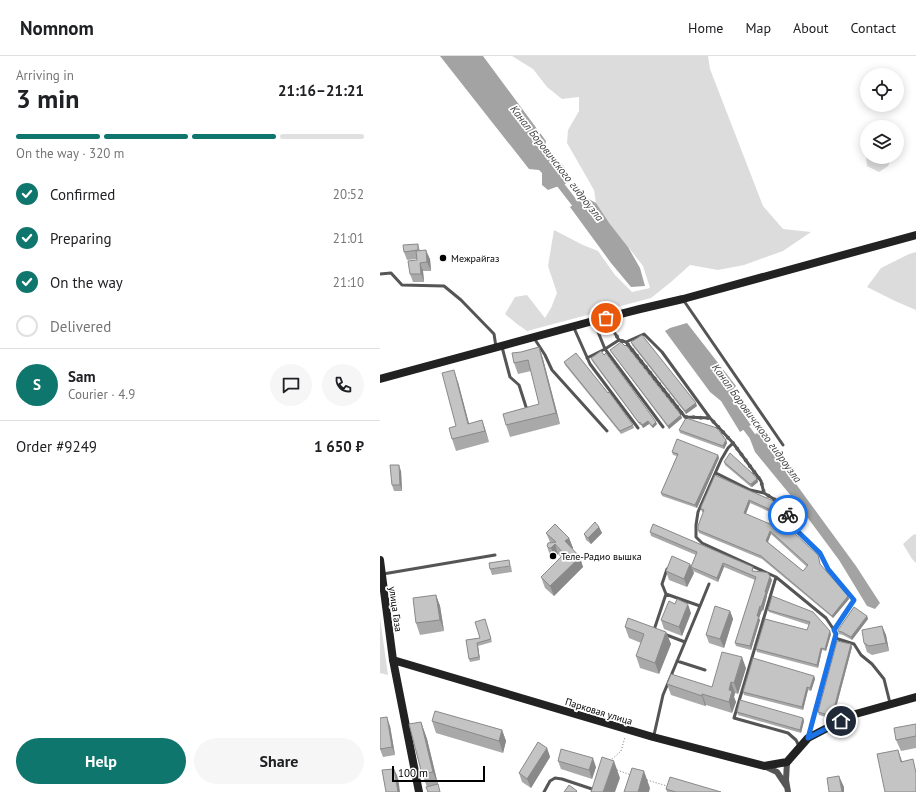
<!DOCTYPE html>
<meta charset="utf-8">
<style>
:root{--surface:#fff;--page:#f6f6f6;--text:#202124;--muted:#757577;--line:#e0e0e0;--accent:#0f766e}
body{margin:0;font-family:"PT Sans",sans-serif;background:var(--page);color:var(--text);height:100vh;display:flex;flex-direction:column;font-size:15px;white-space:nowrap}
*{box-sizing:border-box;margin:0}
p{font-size:13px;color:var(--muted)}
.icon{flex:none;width:22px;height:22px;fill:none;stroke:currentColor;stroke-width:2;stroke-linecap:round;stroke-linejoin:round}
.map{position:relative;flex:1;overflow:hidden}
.sheet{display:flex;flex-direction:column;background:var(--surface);width:380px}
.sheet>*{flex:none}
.buttons{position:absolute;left:480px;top:12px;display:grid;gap:8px}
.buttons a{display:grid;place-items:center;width:44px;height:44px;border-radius:50%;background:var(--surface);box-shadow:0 2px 10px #0003;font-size:20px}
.scale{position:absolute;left:12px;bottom:10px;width:93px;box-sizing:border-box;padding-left:4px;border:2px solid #000;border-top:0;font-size:11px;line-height:14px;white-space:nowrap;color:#000;-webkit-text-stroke:3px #fff;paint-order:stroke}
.pin{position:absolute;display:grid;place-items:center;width:34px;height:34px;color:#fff;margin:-17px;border:2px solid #fff;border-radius:50%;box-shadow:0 1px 4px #0007}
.courier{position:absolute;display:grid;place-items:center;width:40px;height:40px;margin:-20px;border:3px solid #1a73e8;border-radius:50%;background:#fff;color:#222;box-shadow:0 1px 5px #0007}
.summary em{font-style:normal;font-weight:600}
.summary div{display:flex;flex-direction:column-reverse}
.summary{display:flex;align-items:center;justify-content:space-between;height:68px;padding:0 16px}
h1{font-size:26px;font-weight:600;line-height:30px}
.bar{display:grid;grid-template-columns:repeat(4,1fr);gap:6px 4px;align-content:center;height:48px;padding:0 16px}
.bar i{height:5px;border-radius:3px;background:var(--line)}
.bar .on{background:var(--accent)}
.bar p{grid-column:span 4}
.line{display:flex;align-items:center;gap:10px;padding:0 16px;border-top:1px solid var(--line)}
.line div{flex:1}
.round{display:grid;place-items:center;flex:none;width:42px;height:42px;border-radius:21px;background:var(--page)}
ol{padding:0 16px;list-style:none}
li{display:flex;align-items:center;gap:12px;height:44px}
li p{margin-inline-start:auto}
li .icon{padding:4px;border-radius:50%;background:var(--accent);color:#fff;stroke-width:4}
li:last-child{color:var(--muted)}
li i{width:22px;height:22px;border:2px solid var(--line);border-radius:50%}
.action{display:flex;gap:8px;margin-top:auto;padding:8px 16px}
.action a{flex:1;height:46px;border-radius:24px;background:var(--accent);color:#fff;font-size:16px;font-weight:600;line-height:46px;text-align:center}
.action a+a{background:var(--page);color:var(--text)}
header{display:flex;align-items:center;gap:24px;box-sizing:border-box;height:56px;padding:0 20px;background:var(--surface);border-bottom:1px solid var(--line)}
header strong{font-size:19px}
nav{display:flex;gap:22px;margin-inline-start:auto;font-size:14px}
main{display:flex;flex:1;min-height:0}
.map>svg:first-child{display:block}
.green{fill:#dcdcdc}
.water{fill:#a3a3a3}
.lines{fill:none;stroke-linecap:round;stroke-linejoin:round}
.canal{stroke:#a3a3a3;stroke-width:7}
.path{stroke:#777;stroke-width:1;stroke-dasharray:1 2;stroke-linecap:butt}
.lane{stroke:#555;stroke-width:3}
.street{stroke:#555;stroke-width:6}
.secondary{stroke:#222;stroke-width:8}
.wall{fill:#a9a9a9;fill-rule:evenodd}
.shaded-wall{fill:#898989}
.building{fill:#c4c4c4;stroke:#898989;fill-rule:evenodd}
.done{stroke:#595959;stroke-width:4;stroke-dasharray:0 7.2}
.route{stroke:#1a73e8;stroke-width:5}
.poi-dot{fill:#000;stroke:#fff;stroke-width:1.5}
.labels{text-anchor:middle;stroke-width:3.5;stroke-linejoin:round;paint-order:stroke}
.poi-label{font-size:10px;fill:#000;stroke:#fff;text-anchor:start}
.street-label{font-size:10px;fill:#000;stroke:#fff}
.water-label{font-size:11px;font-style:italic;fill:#444;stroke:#fff}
</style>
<header>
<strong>Nomnom</strong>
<nav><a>Home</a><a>Map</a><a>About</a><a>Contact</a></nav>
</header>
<main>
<section class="sheet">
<div class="summary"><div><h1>3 min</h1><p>Arriving in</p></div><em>21:16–21:21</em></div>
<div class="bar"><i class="on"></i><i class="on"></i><i class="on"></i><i></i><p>On the way · 320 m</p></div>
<ol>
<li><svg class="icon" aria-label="check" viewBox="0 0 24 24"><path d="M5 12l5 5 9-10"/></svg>Confirmed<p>20:52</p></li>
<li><svg class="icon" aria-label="check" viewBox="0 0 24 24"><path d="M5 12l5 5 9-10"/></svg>Preparing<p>21:01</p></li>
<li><svg class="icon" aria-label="check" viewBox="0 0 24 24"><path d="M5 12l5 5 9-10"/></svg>On the way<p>21:10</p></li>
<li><i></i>Delivered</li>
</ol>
<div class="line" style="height:72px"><b class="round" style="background:var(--accent);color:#fff">S</b><div><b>Sam</b><p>Courier · 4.9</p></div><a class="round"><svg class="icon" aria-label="chat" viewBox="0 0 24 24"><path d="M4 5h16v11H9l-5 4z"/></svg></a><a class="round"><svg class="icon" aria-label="phone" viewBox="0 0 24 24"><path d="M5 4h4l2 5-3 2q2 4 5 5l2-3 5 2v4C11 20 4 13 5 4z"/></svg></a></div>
<div class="line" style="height:52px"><div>Order #9249</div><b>1 650 ₽</b></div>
<div class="action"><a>Help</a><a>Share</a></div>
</section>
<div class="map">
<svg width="536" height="736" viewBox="0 0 536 736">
<rect width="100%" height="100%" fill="#fff"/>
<path class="green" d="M132,0H328L330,13L383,150L403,173L431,176L403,195L364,209L338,214L310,209L291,226L271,242L147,275L137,268L125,258L135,241L147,239L165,262L171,252L177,237L168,210L174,174L203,189L218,195L235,219L252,236L270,232L263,210L230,168L216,147L214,134L187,87L188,74L199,55V41L182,43L167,31L153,13Z
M486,101H512L508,110L499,116L487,110Z
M536,196V254L515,245L487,231L501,212L529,198Z
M536,478V507L532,503L523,488L533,479Z
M0,562L8,619L0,617Z"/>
<path class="water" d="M60,0H103L166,85L164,98C179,105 188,107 187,127L168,134L162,129V117L159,114L149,113Z
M205,141L216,147L230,168L248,191L260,212L265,230L251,231L231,207L190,151Z
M307,267L356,330L349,338L371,369L360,376L341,345L330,336L285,275L290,272Z
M378,376L476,510L500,547L495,553L487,550L459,504L416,446L375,396L370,383Z"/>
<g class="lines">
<path class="canal" d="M176,123L200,154
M361,365L379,389"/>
<path class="path" d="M230,705L241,695L245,681
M237,714L251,719
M267,724L287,730"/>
<path class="lane" d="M0,218L11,217L22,229L64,230L81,244L114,278L116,291
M304,245L403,389
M226,263L239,284L246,286L264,278L282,296L330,362L353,387L381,425L384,437L407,451L410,468L440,497L448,513L474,544L454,574L456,578L428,681
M214,266L225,293L283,371
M194,272L210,308L258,372
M154,282L165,299L172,314L227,375
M246,286L305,361L330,362
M122,291L130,321L139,329L147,354
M207,302L225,293L239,284
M353,387L348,392L341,404L318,456L316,469V481L322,487L396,521L446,562L454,574
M336,417L370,434L384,437
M3,518L115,499
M396,521L354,662L408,677L416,684L419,690
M286,538L282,528L287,513
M320,550L329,528
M274,574L286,538L320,550L283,639L274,679
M284,578L305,586
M455,582L474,588L481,599L492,608L504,623L510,647
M297,605L325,614
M164,736L170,725L175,722L182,723L215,734V736"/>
<path class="street" d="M407,706L406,724L408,736
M384,710L397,716L407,731"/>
<path class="secondary" d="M0,323L213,265L260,253L303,243L536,179
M0,504L13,604L39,736
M13,604L273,681L384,710L407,706L428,682L472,659L536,641"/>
</g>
<path class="wall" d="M38,188L40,195L50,203L51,215H43L44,226H33L30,218L37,204V203L27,204L24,196Z
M251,286L317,350L306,358L252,289Z
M159,291L163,303L180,368L130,381L126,369L159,348L151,315L138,318L134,307L141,296Z
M230,294L302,362L289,373L232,297Z
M211,302L277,368L273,372L269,368L263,372L261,369H260L212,305Z
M184,306L253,369L254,372L241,378L185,309Z
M78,326L89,368L102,364L106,376L109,386L76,395L72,383L76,370Z
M299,374L346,384L347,387L344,393L300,377Z
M292,396L338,399L339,402L317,452L282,440L281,437L297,400L293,399Z
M344,406L377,423L378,426L372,431H371L345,409Z
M21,415L22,435H14L12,429Z
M335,419L403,450L404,453L401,461L370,447L366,458L439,502L440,509L468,540L469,543L453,562L382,503L319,477L318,474L324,456H322L321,453ZM391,478L427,511L423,515L388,486Z
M219,471L222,477L211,488L206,484L204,478Z
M270,476L374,515L392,524L387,539V540L383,555L382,554L379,562L380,564L371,594L356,590L355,587L375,524L344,511L338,526L313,515L314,517L307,531L289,524L286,515L310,508L311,510L316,499L271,480Z
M166,477L189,482L193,492L192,493L203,511L174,540L165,532L161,521L181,501L178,498L175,502L173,503L170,500L167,490L170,486Z
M131,510L132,516L112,519L110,513Z
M56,539L60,550L64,575L40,579L36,567Z
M392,540L451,578L446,595L442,594L438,612L377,596L376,593L427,574L429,569L389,556L388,554Z
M295,548L311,557L302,580L284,573L281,564Z
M350,555L353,563L344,592L329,587L326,579Z
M487,560L488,563L472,584L463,579L459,578L458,574Z
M105,563L112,586L98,590L100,604L90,606L89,603L86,584L100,582Z
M502,570L506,579L509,595L492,599L487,596L484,587Z
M245,571L286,576L291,588L279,618L260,612L256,600L261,587L249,582Z
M471,588L472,591L453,663L439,659L438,656Z
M366,612L358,638L355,637L354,641L356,646L352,657L326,649L325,650L291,639L287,628L332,631Z
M434,620L435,623L431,635L428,634L423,654L364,639L363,636Z
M357,656L423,662L424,665L421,677L358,659Z
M52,665L122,674L126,685L123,697L56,677Z
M41,666L47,683L58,728L47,731L42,718Z
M536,668V692L521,695L516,684Z
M10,670L15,699L3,701L0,693Z
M167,692L170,701L151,732L142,726L139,717Z
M178,705L216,711L212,723L181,713Z
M286,733L341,736H287Z"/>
<path class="shaded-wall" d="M46,194L50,203L51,215L47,206Z
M40,207L43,215L44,226L41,218Z
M159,291L163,303L180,368L176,357Z
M74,314L78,326L92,379L88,368Z
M316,347L317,350L306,358L305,355Z
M301,359L302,362L289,373L288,370Z
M102,364L106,376L109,386L105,375Z
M268,365L269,368L263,372L262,369Z
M276,366L277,368L273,372L272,370Z
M346,384L347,387L344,393L343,390Z
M338,399L339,402L317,452L315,449Z
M19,409L21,415L22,435L20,429Z
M377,423L378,426L372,431L371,428Z
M369,444L370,447L365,460L364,457Z
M403,450L404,453L401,461L400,458Z
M219,471L222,477L211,488L208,482Z
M390,475L391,478L387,488L386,485Z
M189,482L193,492L189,496L185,485Z
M175,488L178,498L175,502L171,492Z
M200,501L203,511L174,540L170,530Z
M343,507L344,511L338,526L337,522Z
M310,508L314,517L307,531L304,523Z
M390,520L392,524L387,539V540L383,555L381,551L385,536Z
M56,539L60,550L64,575L60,564Z
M468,540L469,543L453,562L452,560Z
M308,548L311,557L302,580L299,571Z
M380,550L382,554L379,562L380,564L371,594L370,590L377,560Z
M350,555L353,563L344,592L340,583Z
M487,560L488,563L472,584L471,581Z
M502,570L506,579L509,595L506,587Z
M450,575L451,578L446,595L445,593Z
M286,576L291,588L279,618L275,607Z
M97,587L98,590L100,604L99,601Z
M471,588L472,591L453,663L452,660Z
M441,592L442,594L438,612L437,609Z
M362,601L366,612L358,638L354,627Z
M434,620L435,623L431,635L430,632Z
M351,626L355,637L354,641L356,646L352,657L349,646V634Z
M427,631L428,634L423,654L422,651Z
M322,638L326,649L325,650L322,640Z
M7,661L10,670L15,699L12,691Z
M423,662L424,665L421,677L420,674Z
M41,666L47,683L59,733L53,716Z
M122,674L126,685L123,697L119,685Z
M167,692L170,701L151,732L147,723Z
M518,694L522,705L525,718L521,706Z
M213,702L216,711L212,723L209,714Z
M234,705L240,722L235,736H223Z
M14,713L18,721L20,736H18Z
M264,715L270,732L269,736H258Z
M459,720L464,731V736H462Z"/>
<path class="building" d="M38,188V194L24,196L23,189Z
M46,194L47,206L40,207L41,218H30L28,205L37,204L36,195Z
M262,279L316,347L305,355L251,286Z
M241,286L245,290L246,289L301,359L288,370L230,294Z
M159,291L176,357L126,369L123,358L159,348L148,304L134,307L132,297L141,296Z
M221,295L224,299L226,297L276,366L272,370L268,365L262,369L260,366L259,367L211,302Z
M196,297L228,337L229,336L253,369L240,375L184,306Z
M74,314L88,368L102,364L105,375L72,383L69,372L76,370L62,317Z
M306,362L337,372L346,384L343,390L299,374Z
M297,383L338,399L315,449L281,437L298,398L292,396Z
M350,397L373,418L377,423L371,428H370L344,406Z
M10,409H19L20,429H12Z
M335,419L368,434L396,446L403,450L400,458L369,444L364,457L397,471L401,465L438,499L440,508L468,540L452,560L381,500L318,474V470L324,454L321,453V451ZM390,475L428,509L423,515L386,485Z
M215,466L219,471L208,482L204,478Z
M175,468L189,482L185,485L200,501L170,530L161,521L184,498L175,488L171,492H169L167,490L168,487L176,486L166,477Z
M273,468L373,511L372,515L384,516L388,517L390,520L385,536H386L381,551L380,550L377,560H379L370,590L355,587L376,521L343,507L337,522L311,511L317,496L270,476Z
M292,500L310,508L304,523L286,515Z
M129,504L130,510L110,513L109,507Z
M56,539L60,564L36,567L33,542Z
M392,540L433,556L450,575L445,593L441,592L437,609L376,593L385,563L427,574L430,566L388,554Z
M297,543L308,548L299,571L281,564L289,545L295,548Z
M335,550L350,555L340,583L326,579Z
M474,551L487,560L471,581L462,576L458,575V574Z
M248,562L286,576L275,607L256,600L264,578L245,571Z
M105,563L111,583L97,587L99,601L89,603L86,584L100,582L95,566Z
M502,570L506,587L489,590L484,587L482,574Z
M457,585L471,588L452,660L438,656Z
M342,596L362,601L354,627L351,626L349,634L352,635L349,646L322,638V640L287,628L291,618L332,631Z
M373,602L434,620L430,632L427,631L422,651L363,636Z
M360,644L423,662L420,674L357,656Z
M55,655L122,674L119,685L52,665Z
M7,661L12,691L0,693V662Z
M41,666L53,716L42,718L29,668Z
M536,668V680L516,684L514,672Z
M158,686L167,692L147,723L139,717Z
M181,693L213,702L209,714L178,705Z
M518,694L521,706L533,703L536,717V736H505L497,698Z
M222,701L234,705L223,736H211Z
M252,712L264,715L258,736H244Z
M14,713L18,736H6L2,714Z
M459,720L462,736H449L447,722Z
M290,721L341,736H296L286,733Z
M58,728L60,736H48L46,731Z
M189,729L197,735L196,736H184Z"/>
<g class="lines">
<path class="done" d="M226,262L239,284L246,286L305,361L330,362L353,387L381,425L384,437L407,451L408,459"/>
<path class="route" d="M408,459L410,468L440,497L448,513L474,544L454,574L456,578L428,682L461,665"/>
</g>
<g class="poi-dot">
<circle cx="63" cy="202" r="4"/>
<circle cx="173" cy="500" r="4"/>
</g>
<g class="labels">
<g class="poi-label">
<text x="71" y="206">Межрайгаз</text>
<text x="181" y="504">Теле-Радио вышка</text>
</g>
<g class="street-label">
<text transform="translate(16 553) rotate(82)" y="4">улица Газа</text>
<text transform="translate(219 655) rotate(17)" y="4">Парковая улица</text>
</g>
<g class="water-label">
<text transform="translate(177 107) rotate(52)" y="4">Канал Боровичского гидроузла</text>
<text transform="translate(377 367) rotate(54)" y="4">Канал Боровичского гидроузла</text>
</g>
</g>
</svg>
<div class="buttons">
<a><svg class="icon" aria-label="locate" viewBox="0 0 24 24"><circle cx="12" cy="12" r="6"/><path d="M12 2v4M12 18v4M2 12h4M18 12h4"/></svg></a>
<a><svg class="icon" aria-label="layers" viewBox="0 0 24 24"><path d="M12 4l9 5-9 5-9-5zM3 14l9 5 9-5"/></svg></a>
</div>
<div class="scale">100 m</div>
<div class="pin" style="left:226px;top:262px;background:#ea580c"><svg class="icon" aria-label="bag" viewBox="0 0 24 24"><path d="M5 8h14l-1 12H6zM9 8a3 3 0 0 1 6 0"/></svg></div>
<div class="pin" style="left:461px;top:665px;background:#1f2937"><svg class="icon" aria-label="home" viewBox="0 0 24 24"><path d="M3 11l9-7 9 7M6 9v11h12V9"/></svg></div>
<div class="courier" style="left:408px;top:459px"><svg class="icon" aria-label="bike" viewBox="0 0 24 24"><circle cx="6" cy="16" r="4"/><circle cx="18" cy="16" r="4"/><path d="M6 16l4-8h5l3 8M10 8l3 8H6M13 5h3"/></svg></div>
</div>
</main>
